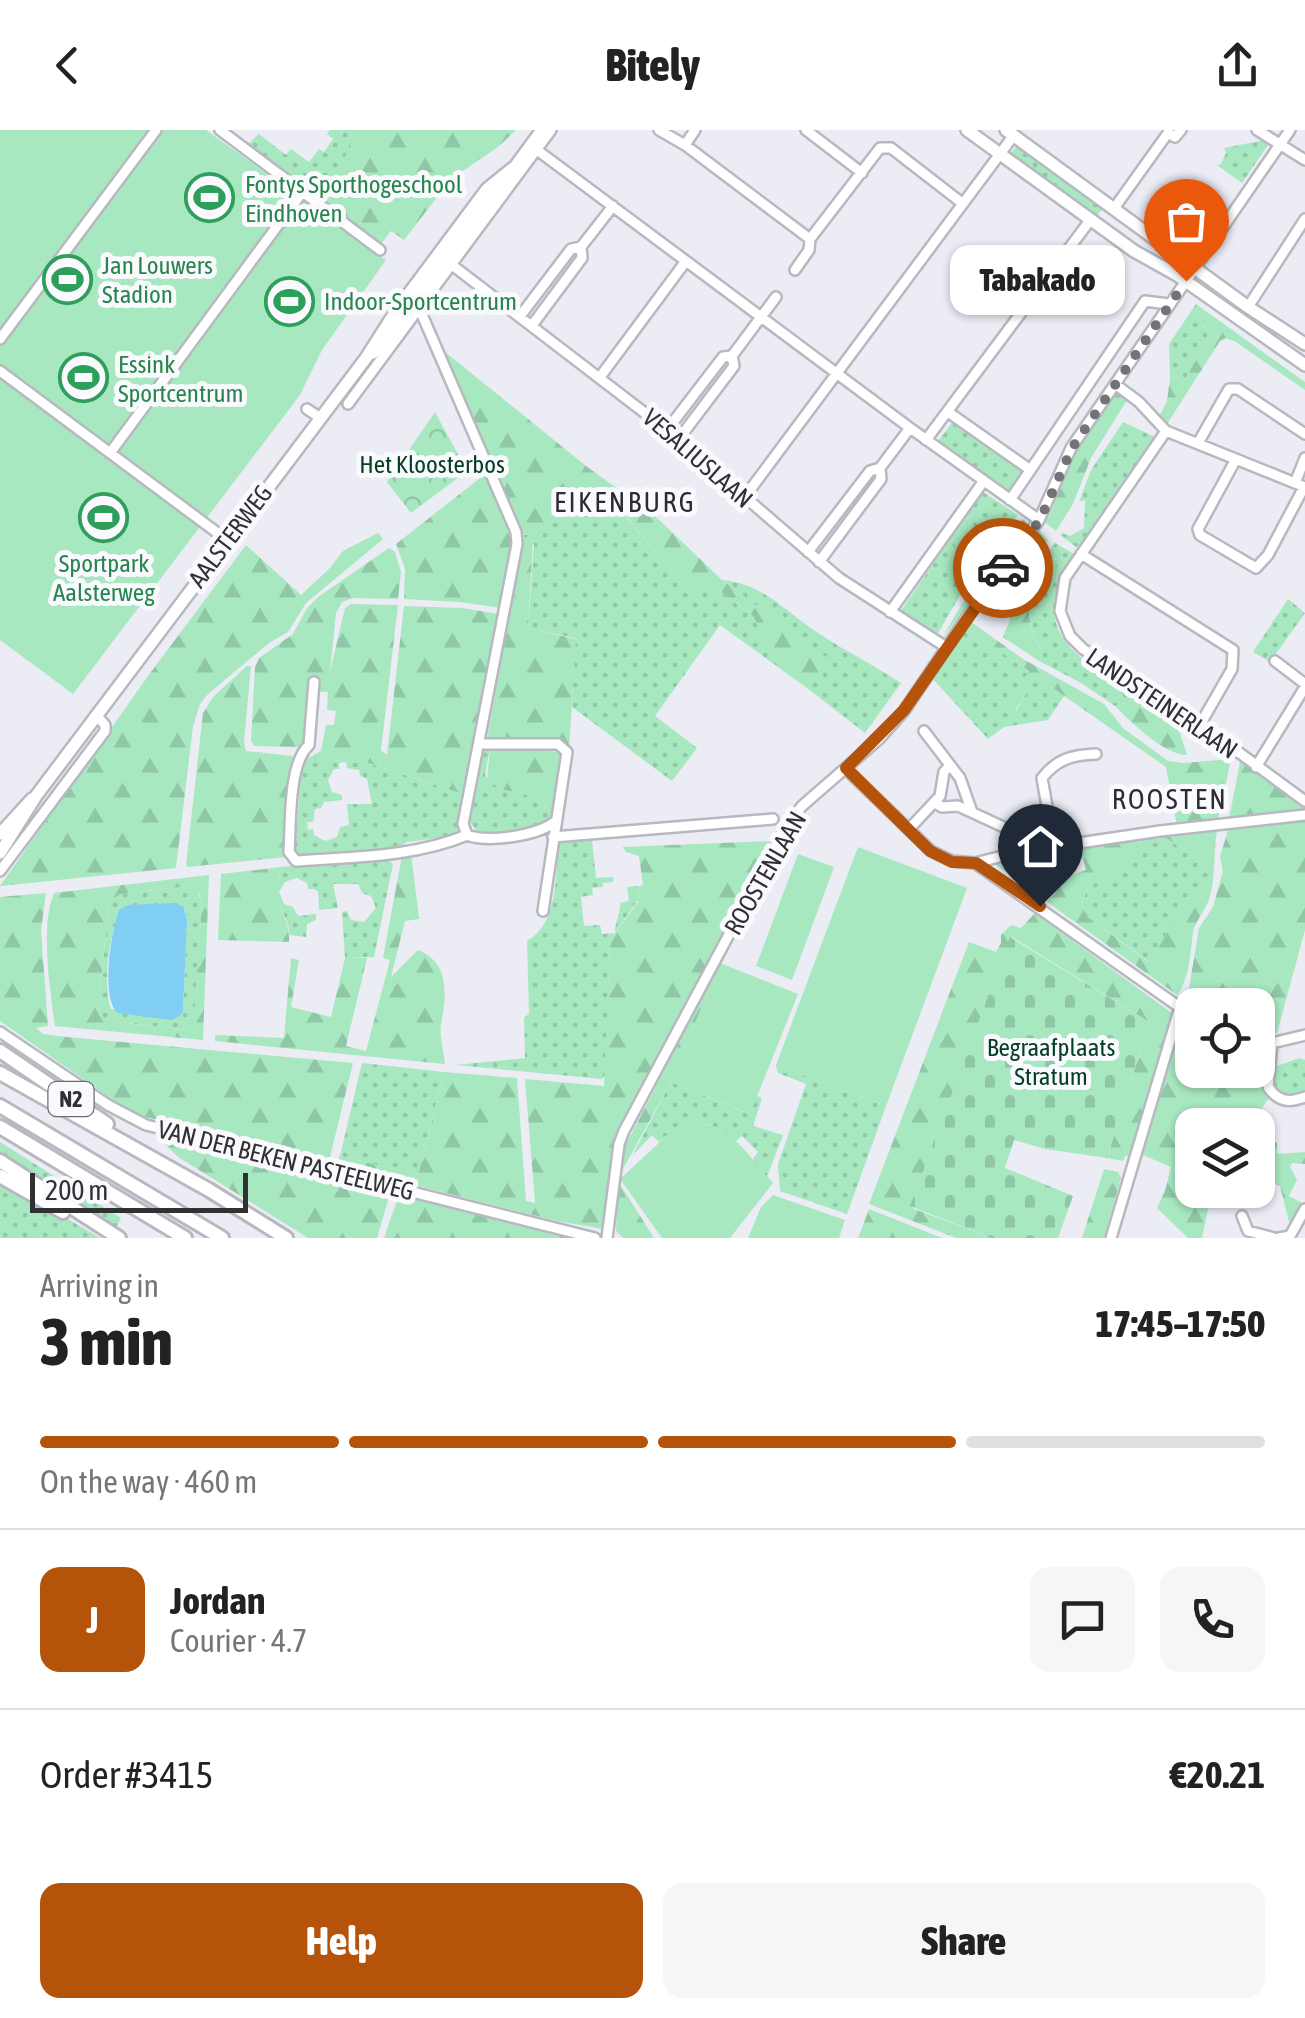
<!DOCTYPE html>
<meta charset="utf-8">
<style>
:root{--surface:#fff;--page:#f6f6f6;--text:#222;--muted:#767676;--line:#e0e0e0;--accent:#b45309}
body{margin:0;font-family:"Asap Condensed",sans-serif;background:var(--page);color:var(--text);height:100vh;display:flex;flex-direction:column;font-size:38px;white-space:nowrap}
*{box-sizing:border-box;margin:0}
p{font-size:32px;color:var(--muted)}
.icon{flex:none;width:55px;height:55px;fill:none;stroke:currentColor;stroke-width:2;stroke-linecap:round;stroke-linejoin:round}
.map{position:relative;height:1108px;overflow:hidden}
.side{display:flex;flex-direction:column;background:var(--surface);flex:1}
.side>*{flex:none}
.controls{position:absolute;left:1175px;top:858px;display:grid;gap:20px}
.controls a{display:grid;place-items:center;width:100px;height:100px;border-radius:20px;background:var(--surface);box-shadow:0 2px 8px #0004;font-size:50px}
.scale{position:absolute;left:30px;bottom:25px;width:218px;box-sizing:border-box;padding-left:10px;border:5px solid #313134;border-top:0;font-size:28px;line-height:35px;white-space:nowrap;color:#313134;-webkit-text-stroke:8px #f9f9fe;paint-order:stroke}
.pin{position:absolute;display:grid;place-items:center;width:85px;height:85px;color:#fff;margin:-102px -42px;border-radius:50% 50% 50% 0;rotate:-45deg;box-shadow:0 0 10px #0007}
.pin .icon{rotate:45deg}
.courier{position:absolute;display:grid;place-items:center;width:100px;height:100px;margin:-50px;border:8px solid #b45309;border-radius:50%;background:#fff;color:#222;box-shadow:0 2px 12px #0007}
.bubble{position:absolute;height:70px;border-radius:20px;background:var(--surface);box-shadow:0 2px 8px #0004;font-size:32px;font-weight:800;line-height:70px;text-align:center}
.headline em{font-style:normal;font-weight:800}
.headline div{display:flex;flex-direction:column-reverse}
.headline{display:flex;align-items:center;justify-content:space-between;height:170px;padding:0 40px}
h1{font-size:65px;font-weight:800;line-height:75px}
.bar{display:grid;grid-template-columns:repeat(4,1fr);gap:15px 10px;align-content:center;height:120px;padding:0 40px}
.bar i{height:12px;border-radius:8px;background:var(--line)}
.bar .selected{background:var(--accent)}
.bar p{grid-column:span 4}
.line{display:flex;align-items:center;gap:25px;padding:0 40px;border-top:2px solid var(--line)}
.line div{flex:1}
.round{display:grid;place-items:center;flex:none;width:105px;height:105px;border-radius:20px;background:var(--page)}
.button{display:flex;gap:20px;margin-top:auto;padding:20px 40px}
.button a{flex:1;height:115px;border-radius:20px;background:var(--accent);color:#fff;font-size:40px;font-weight:800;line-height:115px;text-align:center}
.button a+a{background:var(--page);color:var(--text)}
header{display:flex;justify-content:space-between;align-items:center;height:130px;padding:0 40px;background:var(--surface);font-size:45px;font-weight:800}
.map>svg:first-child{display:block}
.grass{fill:url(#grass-dots);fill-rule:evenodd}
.forest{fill:url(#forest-firs);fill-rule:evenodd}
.cemetery{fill:url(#cemetery-stones)}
.park{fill:url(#park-crowns)}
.garden{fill:#a7e8c0}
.water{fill:#81cef5}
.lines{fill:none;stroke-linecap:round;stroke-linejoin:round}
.minor-casing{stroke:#b8b8c0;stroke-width:14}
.major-casing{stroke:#b8b8c0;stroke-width:16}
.highway-casing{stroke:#b8b8c0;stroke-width:18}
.minor{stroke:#fff;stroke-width:9}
.major{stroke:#fff;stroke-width:11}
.highway{stroke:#fff;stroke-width:12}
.done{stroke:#727277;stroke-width:10;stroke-dasharray:0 18}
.route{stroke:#b45309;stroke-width:12}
.labels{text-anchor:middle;stroke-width:10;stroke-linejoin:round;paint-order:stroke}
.shield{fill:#f9f9fe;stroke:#6d6d71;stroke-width:2.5}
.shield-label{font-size:22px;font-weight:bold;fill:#313134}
.leisure-label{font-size:25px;fill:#27864d;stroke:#f9f9fe;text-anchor:start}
.street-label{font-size:25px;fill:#313134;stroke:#f9f9fe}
.park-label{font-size:25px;fill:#054024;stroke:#f9f9fe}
.neighbourhood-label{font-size:28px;letter-spacing:2.5px;fill:#2b2b31;stroke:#f9f9fe}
</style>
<header><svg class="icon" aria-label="back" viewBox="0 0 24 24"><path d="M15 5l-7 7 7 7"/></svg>Bitely<svg class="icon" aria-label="share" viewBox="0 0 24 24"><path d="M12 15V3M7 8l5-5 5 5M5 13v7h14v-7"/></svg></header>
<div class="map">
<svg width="1305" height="1108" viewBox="0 0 1305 1108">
<defs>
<pattern id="grass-dots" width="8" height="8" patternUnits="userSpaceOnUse" patternTransform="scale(2.5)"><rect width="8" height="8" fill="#a7e8c0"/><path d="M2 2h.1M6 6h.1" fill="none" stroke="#90c7a6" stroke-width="1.8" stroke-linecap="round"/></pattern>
<pattern id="forest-firs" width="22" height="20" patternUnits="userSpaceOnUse" patternTransform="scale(2.5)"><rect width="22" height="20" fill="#a7e8c0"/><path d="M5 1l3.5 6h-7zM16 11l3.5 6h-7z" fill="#90c7a6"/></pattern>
<pattern id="cemetery-stones" width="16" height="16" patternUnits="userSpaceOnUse" patternTransform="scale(2.5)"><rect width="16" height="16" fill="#a7e8c0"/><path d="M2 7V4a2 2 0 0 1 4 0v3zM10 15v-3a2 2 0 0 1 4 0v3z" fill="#90c7a6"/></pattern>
<pattern id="park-crowns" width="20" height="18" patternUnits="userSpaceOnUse" patternTransform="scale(2.5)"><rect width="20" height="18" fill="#a7e8c0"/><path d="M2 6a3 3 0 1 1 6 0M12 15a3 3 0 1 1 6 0" fill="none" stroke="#90c7a6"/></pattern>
</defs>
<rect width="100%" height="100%" fill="#ebecf4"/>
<path class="grass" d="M330,0H350L351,15L347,26L320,63L384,110L380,115L247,15L259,4L286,25L291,19L309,32L319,19L324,22L333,9L327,4Z
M1265,10L1268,15L1242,53L1217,35L1221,34L1226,23L1224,18Z
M1017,16L1104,77L1096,87L1008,26Z
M1196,174L1209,210L1186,247L1170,248L1169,214Z
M1123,292L1155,307L1079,419L1060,405L1062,403L1070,406L1084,398L1085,370L1079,372L1091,340Z
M952,293L1023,342L1011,363L938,311Z
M602,359L688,460L708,452L753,486L778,537L720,495L655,586L697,618L672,651L572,577L575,508L528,498L534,414L523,412L524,405L532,404Z
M983,362L1018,385L974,446L967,386Z
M952,407L960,465L937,505L900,482Z
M1055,413L1076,425C1020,503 1082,531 1143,567L1115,576L1081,553L1039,531L1043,523C1032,508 1023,477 1036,460C1045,449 1056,444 1056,428L1050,427L1020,464L1030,444Z
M722,450C762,453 786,482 818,503C845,521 874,535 901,553L865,603L807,558L828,529Z
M1288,469L1305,483L1270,532L1253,522Z
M966,497L1029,541L1009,574L1016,581L1036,546L1064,566L1048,590L1004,597L988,609L932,548Z
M485,617H490L485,646L501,659L532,666L555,684L554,690L538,701L481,706L470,692Z
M306,629L365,632L466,665L461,694L454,706L407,712L399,718L295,726L301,640ZM346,632L347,638L359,640L360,646L367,649L372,674H347L349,695L340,697L337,707L325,711L314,705L313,699L308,700L307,692H313L315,679L321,678L324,672L342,670V665L332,662L328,650L334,639H339V633Z
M1165,707L1213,740L1148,831L1088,787C1075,772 1087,759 1101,748L1107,750L1141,710Z
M592,710L596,748L613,747V752L602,753L603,757L592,758L593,765L581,767L584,796L600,795L602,804L615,803C615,791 621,783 620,773L629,771L627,757L639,756L638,770L610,810L605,946L602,949L456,935L525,928L524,888L529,884L527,811C559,793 555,745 559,711Z
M386,727L393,734L374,827L345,828L342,782L347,781L351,790L364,792L376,778L371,766L362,763L358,754H333L338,778L319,780L318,762L314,759H308L307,753L297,748L285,752L279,762L284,774L293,777L298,786L316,784V790L307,794L306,807L289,805C290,791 282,784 279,772C276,761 279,748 281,737Z
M190,756L196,759L202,772L194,895L188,900L102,890L98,882L109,771L121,764ZM173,773L186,783L187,790L183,881L111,879C102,851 110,803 121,778Z
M1300,928L1305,930V963L1284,968L1272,958L1274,937Z
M362,933L444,942L418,1045L340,1026Z
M776,935L886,976L847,1084L780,1061L778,1034L806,954L778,943Z
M671,952L749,984L757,966L762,968L753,996L783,1005L767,1047L752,1030L758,1022L742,1006L735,1012C709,986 685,989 659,1012L652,1005L632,1026Z
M0,1012L121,1088L115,1100L0,1026Z
M0,1050L97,1106L101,1108H0Z"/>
<path class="forest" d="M350,0H516L498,17L451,49L404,110L391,101L384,110L320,63L316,56L317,53L326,51C340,34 352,23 350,0Z
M1196,174L1305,252V260L1236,212L1226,208L1220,211L1167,294L1159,287L1167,271L1170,248L1186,247L1209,210Z
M439,217L586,336L654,385L722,450L829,529L807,558L778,537L753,486L708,452L688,461L605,361L602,360L532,404L524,405Z
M1116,262L1127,270L1091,328L1073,374L1056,401L1043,391L1050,384L1073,324Z
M484,345L487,346L512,401L514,415L502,478L459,472L404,469L405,439L396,414Z
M967,386L974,446L967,462L960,465L952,407Z
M1023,389L1029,395L1027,400L943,507C964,467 994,425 1023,389Z
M1039,400L1048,410L1020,449L1010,471L994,460Z
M378,403L383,409L306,473L288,502L269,513L208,564L200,574L193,596L176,738L0,756L148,546L246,415L301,465L329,439L343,421Z
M533,411L528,498L576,509L569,618L560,612L487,609L523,412Z
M389,418L395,422L401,442L398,469L353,468L342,472L336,483L330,542L345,478L351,474L398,475L381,620L387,625L404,476L462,478L500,484L466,665L365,632L306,629L321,621L326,595H334L336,581L327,580L328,562L311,561L306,614L302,617L254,616L251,610L255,537L259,528L293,504L307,478L318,467Z
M1054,426L1057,434C1051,447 1045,450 1036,459C1022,475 1032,509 1043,523L1039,531L1003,507L1020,464Z
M971,492L1023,529L1104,574L1123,598L1168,631L1183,633L1231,629L1218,690L1177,696L1166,637L1037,547L1014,582L1008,575L1029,541L966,497Z
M247,536H251L244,612L246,621L292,626L295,630L286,727L188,737L186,735L203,583L213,567Z
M1143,567L1175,587L1187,625C1164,625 1131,592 1115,576Z
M490,617L562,622L555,684L532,666L501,659L487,650Z
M1240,632L1242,633L1304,678L1229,689Z
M1305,690V800L1277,903L1258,901V875H1194L1187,870L1199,798L1213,777L1223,741L1220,727L1228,700Z
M1217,701C1213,723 1216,745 1210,766C1207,779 1196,789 1193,802C1190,823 1190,848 1177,865L1047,772L1071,745L1086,740L1083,729L1018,739L1048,761L1042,769L994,733L998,729L1141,710L1107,750L1101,749C1086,759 1075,772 1088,787L1147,831L1212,740L1165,707Z
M773,711L615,1006L603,1099L557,1091L339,1036V1026L344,1027L418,1045L444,942L517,948L526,1071L535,1073L525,949L604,956L610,810L638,772L639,756L643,755L639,726L626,722L623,717Z
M411,723L419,789L405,791L391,847L418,820C451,833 446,867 441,894C439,906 444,922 445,934L215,911V905L284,908L291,828L299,830L291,877L331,887L345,828H367L346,916L366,921L390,830L383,828L402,726Z
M281,737C279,748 276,760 279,771C283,788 290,792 289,812L218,810L221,744Z
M209,745L203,910L55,896C50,860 40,796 54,763ZM190,756L199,763L202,772L193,895L187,900L102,890L98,882L109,771L121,764Z
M46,763L41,801L48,896L36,898L43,904L56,906L353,933L329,1031L133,984L0,891V767Z
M1035,783L1173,884L1132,1025L1125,1026L1123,1031L1107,1028L1149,892L1012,807L912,1078L991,1108H956L869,1074L969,812L996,822L1001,813V805L1011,795L1021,798Z
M720,833L671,952L619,1046L622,1022Z
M1187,890L1192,893V940H1258V917L1267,921L1264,955L1270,967C1253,988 1256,998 1277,1013V1024L1305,1022V1034L1292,1033L1290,1037L1297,1050L1289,1066L1304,1074L1296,1090L1289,1092L1280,1056L1265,1048L1258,1049V995H1192V1060H1212L1202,1108H1188L1157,1078L1165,1061L1171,1037L1143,1025L1177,910Z
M149,998L391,1060L377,1108H308L178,1027Z
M1104,1039L1118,1042L1121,1048L1104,1108H1082Z
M618,1051L654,1108H623L616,1101Z
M400,1062L579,1108H384Z
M869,1079L942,1108H858Z"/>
<path class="cemetery" d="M1010,807L1149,892L1107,1028L1045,1019L1014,1010L1005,1038L1073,1066L1058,1108H991L910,1076Z"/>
<path class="park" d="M435,282L467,341L411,383L387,352Z"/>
<path class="garden" d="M0,0H206L386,130L322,220L300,265L73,564L0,510Z
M858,717L967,758L886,976L776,935Z
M798,724L834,737L792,850L756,836Z
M720,833L798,864L750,984L671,952Z
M690,992C732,994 747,1025 773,1053L730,1108H662L620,1049L676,997Z
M773,1065L845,1090L839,1108H748L761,1077Z"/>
<path class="water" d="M173,773L183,776L187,790L183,881L180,886L171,890L118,883C100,870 111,798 120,779L129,775Z"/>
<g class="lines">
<defs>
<path id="minor" d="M220,0L380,120
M659,0L685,15L810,109
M806,0L862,43
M1257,0L1305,30
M685,15L695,0
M537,20L910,298L1039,390
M1115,77L1168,3L1175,7L1181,0
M452,135L667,300L839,448L946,517
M795,140L809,120L810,109L880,18H891L962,73
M412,172L420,180L516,402L517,414L463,694L467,705
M1248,177L1305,89
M521,185L571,119L581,117L613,76
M533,194L582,128L581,117
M0,209L156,0
M0,241L227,410
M600,247L686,131
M1115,254L1139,272L1166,301L1305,357
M348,274L551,0
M307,279L319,287
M948,282L1029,339
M667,300L723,227L732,226
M1166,301L1065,448L1060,481L1070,506L1083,519L1166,569L1305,671
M678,310L734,236L732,226L776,167
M926,310L1091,89
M1198,313L1229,259H1238L1305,304
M110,323L303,61
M1236,329L1198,399L1200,405L1256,438L1268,425L1304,357
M1295,353L1305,328
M744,368L1014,5
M1010,370L1145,171L1168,174
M808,422L870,341L880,338L910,298
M1081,424L1233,520L1232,539L1201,593
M819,432L881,349L880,338
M890,482L983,352
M1275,531L1305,554
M314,552L309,615C288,634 291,694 289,722L296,731C352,727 415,727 467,705C488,713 538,706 556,691
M924,601L960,648L972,682
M479,614H558L567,622L543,781
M1256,637L1305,557
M846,639L931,721L952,731L975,733L1192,886
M935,673L942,677L958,676L1010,700L1015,706L1018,722
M909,699L940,666L944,642L950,635
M553,707L773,689
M1054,716L1042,648C1057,629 1072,625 1096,624
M975,733L1018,722L1160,701L1305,685
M0,741L105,601V595L96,585
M0,902L108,975L146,995L595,1108
M1258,912L1272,913L1305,905
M1272,913L1268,957C1278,972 1289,973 1305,967
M1242,1086L1248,1101L1274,1108
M607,1108L619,1014L624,1001L788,694L802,676L879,609L904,581L969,484L1039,390L1071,318L1290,0
M1111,1108L1180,877
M1279,1108L1290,1106L1305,1079"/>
<path id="major" d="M967,0L1134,121L1177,145L1305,235
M1006,0L1248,177L1305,214
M373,223L389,208L542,0
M0,704L32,669
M0,723L36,666L366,228L396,181L487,59L513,38"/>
<path id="highway" d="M0,921L107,994
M0,943L209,1060L286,1108
M0,976L222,1108
M0,997L185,1108
M0,1031L119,1108
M0,1046L63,1082"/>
</defs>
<use href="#minor" class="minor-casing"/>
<use href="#major" class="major-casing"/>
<use href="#highway" class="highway-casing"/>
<use href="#minor" class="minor"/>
<use href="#major" class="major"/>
<use href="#highway" class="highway"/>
</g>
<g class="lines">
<path class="done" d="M1003,438L1040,390L1072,318L1186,151"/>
<path class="route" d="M1003,438L904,580L846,638L930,721L952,732L976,733L1040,776"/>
</g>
<defs>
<symbol id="stadium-ring" viewBox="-11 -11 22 22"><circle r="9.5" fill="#f9f9fe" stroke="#2e9e5b" stroke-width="1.5"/><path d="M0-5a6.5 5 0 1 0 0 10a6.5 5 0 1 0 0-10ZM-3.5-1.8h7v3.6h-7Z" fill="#2e9e5b"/></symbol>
</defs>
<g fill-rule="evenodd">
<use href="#stadium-ring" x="182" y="40" width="55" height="55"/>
<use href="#stadium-ring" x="40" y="122" width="55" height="55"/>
<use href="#stadium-ring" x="262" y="144" width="55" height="55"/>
<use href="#stadium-ring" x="56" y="220" width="55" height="55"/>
<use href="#stadium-ring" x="76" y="360" width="55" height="55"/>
</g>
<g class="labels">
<rect class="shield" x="48.5" y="952" width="45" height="34" rx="8"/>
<g class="shield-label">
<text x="71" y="977">N2</text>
</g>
<g class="leisure-label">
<text x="245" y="63">Fontys Sporthogeschool<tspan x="245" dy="29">Eindhoven</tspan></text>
<text x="102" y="144">Jan Louwers<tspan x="102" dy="29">Stadion</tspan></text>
<text x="324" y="180">Indoor-Sportcentrum</text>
<text x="118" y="243">Essink<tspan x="118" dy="29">Sportcentrum</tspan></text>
<text x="104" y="442" text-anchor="middle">Sportpark<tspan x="104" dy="29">Aalsterweg</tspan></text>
</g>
<g class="street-label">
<text transform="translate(698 328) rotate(41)" y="9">VESALIUSLAAN</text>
<text transform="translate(230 406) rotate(-53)" y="9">AALSTERWEG</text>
<text transform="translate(1162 573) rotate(34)" y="9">LANDSTEINERLAAN</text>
<text transform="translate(765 743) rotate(-60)" y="9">ROOSTENLAAN</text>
<text transform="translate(286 1030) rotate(14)" y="9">VAN DER BEKEN PASTEELWEG</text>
</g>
<g class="park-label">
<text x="432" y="343">Het Kloosterbos</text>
<text x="1051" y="926">Begraafplaats<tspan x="1051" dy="29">Stratum</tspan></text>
</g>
<g class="neighbourhood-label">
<text x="625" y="382">EIKENBURG</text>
<text x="1170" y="679">ROOSTEN</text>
</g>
</g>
</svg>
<div class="controls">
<a><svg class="icon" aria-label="locate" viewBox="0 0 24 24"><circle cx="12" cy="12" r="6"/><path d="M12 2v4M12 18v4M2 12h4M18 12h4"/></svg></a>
<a><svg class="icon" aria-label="layers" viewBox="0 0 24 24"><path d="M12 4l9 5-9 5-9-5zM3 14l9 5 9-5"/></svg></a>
</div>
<div class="scale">200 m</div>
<div class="pin" style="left:1186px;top:151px;background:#ea580c"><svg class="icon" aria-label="bag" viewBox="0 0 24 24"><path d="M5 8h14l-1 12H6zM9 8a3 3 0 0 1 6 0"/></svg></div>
<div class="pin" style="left:1040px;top:776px;background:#1f2937"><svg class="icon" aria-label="home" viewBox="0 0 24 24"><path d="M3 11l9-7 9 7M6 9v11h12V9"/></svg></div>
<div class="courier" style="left:1003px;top:438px"><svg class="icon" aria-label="car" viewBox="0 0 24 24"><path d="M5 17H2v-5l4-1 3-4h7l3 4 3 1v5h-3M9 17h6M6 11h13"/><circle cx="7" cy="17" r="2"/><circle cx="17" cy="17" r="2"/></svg></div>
<div class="bubble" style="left:950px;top:115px;width:175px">Tabakado</div>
</div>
<section class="side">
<div class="headline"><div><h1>3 min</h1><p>Arriving in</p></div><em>17:45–17:50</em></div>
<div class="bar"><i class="selected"></i><i class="selected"></i><i class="selected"></i><i></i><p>On the way · 460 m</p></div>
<div class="line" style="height:180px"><b class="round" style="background:var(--accent);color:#fff">J</b><div><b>Jordan</b><p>Courier · 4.7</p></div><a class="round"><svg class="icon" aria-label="chat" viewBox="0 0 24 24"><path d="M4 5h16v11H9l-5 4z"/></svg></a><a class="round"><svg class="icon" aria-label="phone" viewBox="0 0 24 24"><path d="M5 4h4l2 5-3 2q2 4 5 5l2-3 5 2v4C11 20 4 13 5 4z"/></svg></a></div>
<div class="line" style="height:130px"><div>Order #3415</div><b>€20.21</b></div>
<div class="button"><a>Help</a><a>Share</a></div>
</section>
